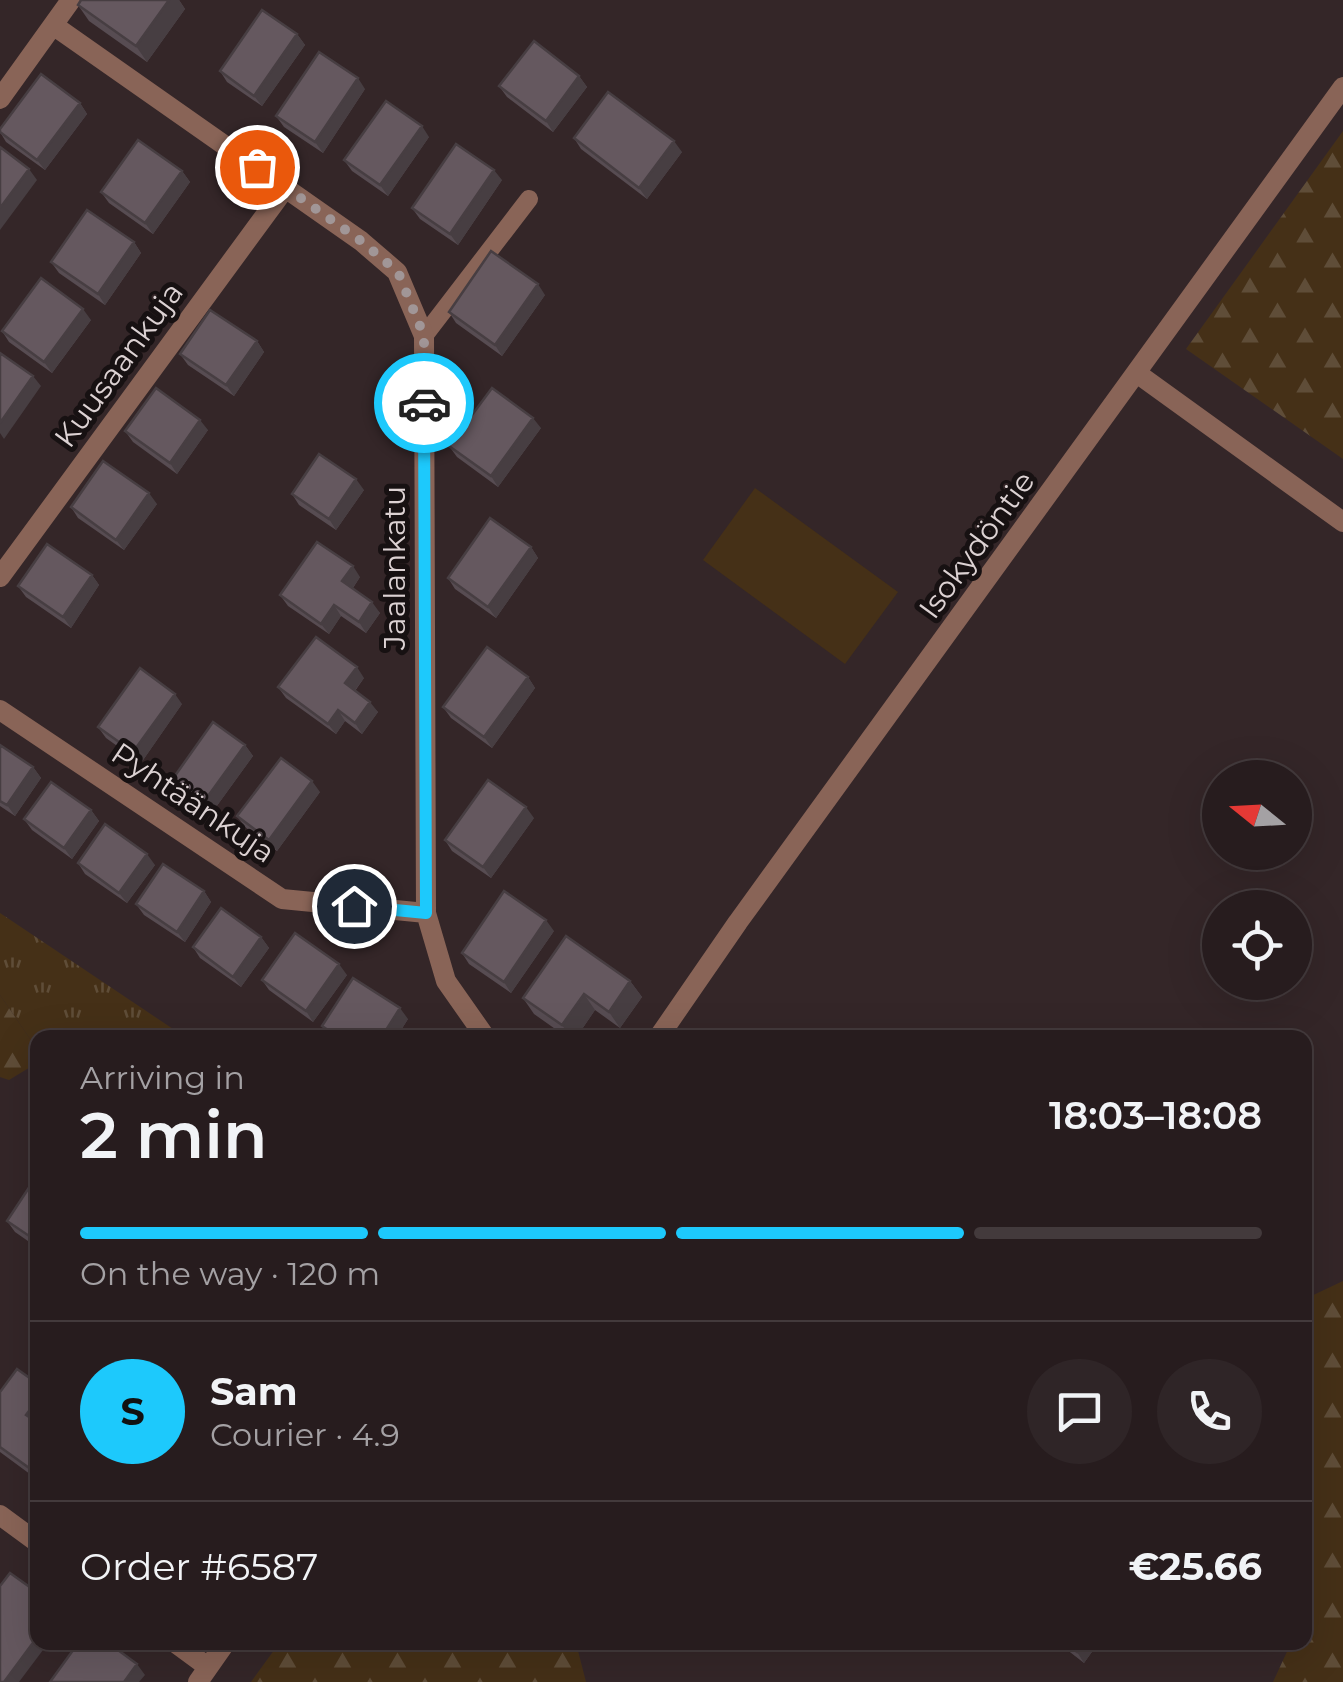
<!DOCTYPE html>
<meta charset="utf-8">
<style>
:root{--surface:#271c1e;--page:#2f2527;--text:#f1f3f6;--muted:#a4a1a4;--line:#433a3c;--accent:#1dc9fc}
body{margin:0;font-family:Montserrat,sans-serif;background:var(--page);color:var(--text);height:100vh;display:flex;flex-direction:column;font-size:38px;white-space:nowrap}
*{box-sizing:border-box;margin:0}
p{font-size:32px;color:var(--muted)}
.icon{flex:none;width:55px;height:55px;fill:none;stroke:currentColor;stroke-width:2;stroke-linecap:round;stroke-linejoin:round}
.map{position:relative;flex:1;overflow:hidden}
.panel{position:absolute;left:30px;top:1030px;width:1282px;height:620px;display:flex;flex-direction:column;background:var(--surface);border-radius:20px;box-shadow:0 10px 40px #0002,0 0 0 2px var(--line)}
.panel>*{flex:none}
.needle{width:65px;rotate:288deg}
.buttons{position:absolute;left:1202px;top:760px;display:grid;gap:20px}
.buttons a{display:grid;place-items:center;width:110px;height:110px;border-radius:50%;background:var(--surface);box-shadow:0 10px 40px #0002,0 0 0 2px var(--line);font-size:50px}
.pin{position:absolute;display:grid;place-items:center;width:85px;height:85px;color:#fff;margin:-42px;border:5px solid #fff;border-radius:50%;box-shadow:0 2px 10px #0007}
.courier{position:absolute;display:grid;place-items:center;width:100px;height:100px;margin:-50px;border:8px solid #1dc9fc;border-radius:50%;background:#fff;color:#222;box-shadow:0 2px 12px #0007}
.headline em{font-style:normal;font-weight:600}
.headline div{display:flex;flex-direction:column-reverse}
.headline{display:flex;align-items:center;justify-content:space-between;height:170px;padding:0 50px}
h1{font-size:65px;font-weight:600;line-height:75px}
.bar{display:grid;grid-template-columns:repeat(4,1fr);gap:15px 10px;align-content:center;height:120px;padding:0 50px}
.bar i{height:12px;border-radius:8px;background:var(--line)}
.bar .on{background:var(--accent)}
.bar p{grid-column:span 4}
.line{display:flex;align-items:center;gap:25px;padding:0 50px;border-top:2px solid var(--line)}
.line div{flex:1}
.round{display:grid;place-items:center;flex:none;width:105px;height:105px;border-radius:52px;background:var(--page)}
.map>svg:first-child{display:block}
.grass{fill:url(#grass-tufts)}
.forest{fill:url(#forest-firs)}
.pitch{fill:#453017}
.lines{fill:none;stroke-linecap:round;stroke-linejoin:round}
.service{stroke:#896457;stroke-width:18}
.minor{stroke:#896457;stroke-width:20}
.wall{fill:#574c52}
.shaded-wall{fill:#473e42}
.building{fill:#65585f;stroke:#473e42;stroke-width:2.5}
.done{stroke:#a19697;stroke-width:10;stroke-dasharray:0 18}
.route{stroke:#1dc9fc;stroke-width:12}
.labels{text-anchor:middle;stroke-width:10;stroke-linejoin:round;paint-order:stroke}
.street-label{font-size:30px;fill:#dcd2d3;stroke:#171112}
</style>
<div class="map">
<svg width="1343" height="1682" viewBox="0 0 1343 1682">
<defs>
<pattern id="grass-tufts" width="24" height="20" patternUnits="userSpaceOnUse" patternTransform="scale(2.5)"><rect width="24" height="20" fill="#453017"/><path d="M3 7l-1-3M5 7V3M7 7l1-3M15 17l-1-3M17 17v-4M19 17l1-3" fill="none" stroke="#5f4d38"/></pattern>
<pattern id="forest-firs" width="22" height="20" patternUnits="userSpaceOnUse" patternTransform="scale(2.5)"><rect width="22" height="20" fill="#453017"/><path d="M5 1l3.5 6h-7zM16 11l3.5 6h-7z" fill="#5f4d38"/></pattern>
</defs>
<rect width="100%" height="100%" fill="#342628"/>
<path class="grass" d="M0,913L185,1037L38,1038L37,1049L0,995Z"/>
<path class="forest" d="M1343,131V459L1186,349Z
M0,995L37,1049V1063L9,1080L0,1077Z
M1343,1281V1682H1273L1291,1643L1305,1642V1299Z
M280,1642L576,1643L586,1682H251Z"/>
<path class="pitch" d="M755,488L898,592L845,664L703,560Z"/>
<g class="lines">
<path class="service" d="M424,336L529,199"/>
<path class="minor" d="M53,25L361,241L397,272L424,336L426,913L446,981L486,1038
M0,99L71,0
M1138,374L1343,522
M0,577L286,187
M0,710L282,899L426,913
M658,1038L738,922L1343,87
M0,1515L38,1543
M174,1642L208,1667
M198,1682L226,1642"/>
</g>
<path class="wall" d="M81,0H179L185,9L147,62L89,21L78,5Z
M297,34L305,45L262,106L227,82L220,71Z
M579,76L587,87L553,132L507,97L499,86Z
M365,89L323,153L284,127L276,116Z
M80,103L87,114L45,170L6,142L0,132Z
M429,137L388,196L352,171L344,160Z
M574,138L682,152L647,199L581,149Z
M182,171L190,182L153,234L109,203L101,192Z
M502,180L458,245L420,219L412,208Z
M134,242L141,253L105,305L59,273L51,262Z
M545,295L502,356L456,323L449,312Z
M91,320L52,373L9,342L2,331Z
M257,341L264,352L234,396L188,365L180,354Z
M541,428L498,487L457,457L449,446Z
M208,430L177,474L133,442L125,431Z
M364,490L336,530L299,505L292,494Z
M157,504L124,550L78,518L71,507Z
M531,547L538,558L496,618L455,589L448,578Z
M92,575L99,585L71,628L26,597L18,586Z
M360,577L353,588L380,613L366,633L341,616L329,634L288,606L280,595Z
M528,677L535,688L492,748L451,718L443,707Z
M364,678L355,691L378,712L362,734L345,721L336,734L286,698L278,687Z
M182,704L141,763L106,738L98,727Z
M0,745L33,767L41,778L15,816L0,806Z
M245,745L253,756L211,814L179,790L172,780Z
M320,792L277,851L245,827L237,816Z
M91,810L99,821L72,859L32,830L24,819Z
M534,818L491,878L452,851L445,840Z
M78,863L155,865L127,903L85,874Z
M204,891L211,902L185,942L144,915L136,904Z
M554,931L511,993L469,964L462,953Z
M261,937L269,948L241,987L200,958L193,947Z
M347,975L313,1022L269,990L262,980Z
M630,981L642,997L620,1028L595,1010L576,1038H568L534,1014L523,998Z
M408,1019L396,1038H331L322,1026Z
M38,1174V1248L15,1232L7,1221Z
M38,1384L36,1422L38,1480L0,1452V1392Z
M1057,1642H1099L1084,1663Z"/>
<path class="shaded-wall" d="M169,0H179L185,9L147,62L136,46Z
M297,34L305,45L262,106L254,96Z
M579,76L587,87L553,132L546,121Z
M358,78L365,89L323,153L315,142Z
M80,103L87,114L45,170L37,160Z
M422,126L429,137L388,196L380,185Z
M674,141L682,152L647,199L639,188Z
M29,169L37,180L0,230V208Z
M494,170L502,180L458,245L450,234Z
M182,171L190,182L153,234L145,223Z
M134,242L141,253L105,305L98,294Z
M538,284L545,295L502,356L495,345Z
M83,309L91,320L52,373L44,362Z
M257,341L264,352L234,396L226,385Z
M33,376L41,386L4,439L0,433V423Z
M533,418L541,428L498,487L491,476Z
M200,420L208,430L177,474L170,463Z
M356,479L364,490L336,530L329,519Z
M149,493L157,504L124,550L116,540Z
M531,547L538,558L496,618L488,607Z
M353,566L360,577L350,592L342,581Z
M92,575L99,585L71,628L63,617Z
M372,602L380,613L366,633L359,622Z
M334,605L341,616L329,634L321,624Z
M357,667L364,678L352,694L345,683Z
M528,677L535,688L492,748L484,737Z
M175,694L182,704L141,763L133,752Z
M370,702L378,712L362,734L355,723Z
M338,710L345,721L336,734L328,724Z
M245,745L253,756L211,814L203,803Z
M33,767L41,778L15,816L7,805Z
M312,781L320,792L277,851L269,840Z
M526,807L534,818L491,878L483,867Z
M91,810L99,821L72,859L64,848Z
M147,854L155,865L127,903L119,893Z
M204,891L211,902L185,942L177,932Z
M546,920L554,931L511,993L504,982Z
M261,937L269,948L241,987L233,977Z
M339,964L347,975L313,1022L306,1011Z
M630,981L642,997L620,1028L609,1012Z
M584,994L595,1010L576,1038H571L562,1025Z
M400,1008L408,1019L396,1038H381Z
M38,1399V1420L34,1426L26,1415Z
M38,1463V1478L32,1470Z
M38,1636V1642H49L19,1682H4Z
M1084,1642H1099L1084,1663L1077,1652Z
M137,1664L145,1675L139,1682H124Z"/>
<path class="building" d="M81,0H169L136,46L78,5Z
M262,10L297,34L254,96L220,71Z
M534,41L579,76L546,121L499,86Z
M319,52L358,78L315,142L276,116Z
M41,74L80,103L37,160L0,132V129Z
M608,92L674,141L639,188L574,138Z
M386,101L422,126L380,185L344,160Z
M138,140L182,171L145,223L101,192Z
M456,144L494,170L450,234L412,208Z
M0,147L29,169L0,208Z
M87,210L134,242L98,294L51,262Z
M491,251L538,284L495,345L449,312Z
M41,278L83,309L44,362L2,331Z
M210,310L257,341L226,385L180,354Z
M0,353L33,376L0,423Z
M156,388L200,420L170,463L125,431Z
M492,388L533,418L491,476L449,446Z
M319,454L356,479L329,519L292,494Z
M103,461L149,493L116,540L71,507Z
M490,518L531,547L488,607L448,578Z
M317,542L353,566L342,581L372,602L359,622L334,605L321,624L280,595Z
M47,544L92,575L63,617L18,586Z
M316,637L357,667L345,683L370,702L355,723L338,710L328,724L278,687Z
M487,647L528,677L484,737L443,707Z
M140,668L175,694L133,752L98,727Z
M213,722L245,745L203,803L172,780Z
M0,745L33,767L7,805L0,801Z
M281,758L312,781L269,840L237,816Z
M488,780L526,807L483,867L445,840Z
M51,782L91,810L64,848L24,819Z
M105,824L147,854L119,893L78,863Z
M163,864L204,891L177,932L136,904Z
M504,891L546,920L504,982L462,953Z
M221,908L261,937L233,977L193,947Z
M295,933L339,964L306,1011L262,980Z
M566,936L630,981L609,1012L584,994L562,1025L523,998Z
M353,978L400,1008L381,1038H340L322,1026Z
M38,1174V1242L7,1221Z
M17,1369L38,1384V1399L26,1415L38,1423V1463L32,1470L0,1447V1392Z
M10,1573L38,1593V1636L4,1682H0V1586Z
M79,1642H107L137,1664L124,1682H50Z
M1064,1642H1084L1077,1652Z"/>
<g class="lines">
<path class="done" d="M257,167L361,241L398,272L424,336V403"/>
<path class="route" d="M354,906L426,913L424,403"/>
</g>
<g class="labels">
<g class="street-label">
<text transform="translate(119 365) rotate(-54)" y="10">Kuusaankuja</text>
<text transform="translate(977 545) rotate(-54)" y="10">Isokydöntie</text>
<text transform="translate(395 568) rotate(-90)" y="10">Jaalankatu</text>
<text transform="translate(193 803) rotate(34)" y="10">Pyhtäänkuja</text>
</g>
</g>
</svg>
<div class="buttons">
<a><svg class="needle" viewBox="-14 -14 28 28"><path d="M0-13l5 13h-10z" fill="#e53935"/><path d="M0 13l5-13h-10z" fill="#a4a1a4"/></svg></a>
<a><svg class="icon" aria-label="locate" viewBox="0 0 24 24"><circle cx="12" cy="12" r="6"/><path d="M12 2v4M12 18v4M2 12h4M18 12h4"/></svg></a>
</div>
<div class="pin" style="left:257px;top:167px;background:#ea580c"><svg class="icon" aria-label="bag" viewBox="0 0 24 24"><path d="M5 8h14l-1 12H6zM9 8a3 3 0 0 1 6 0"/></svg></div>
<div class="pin" style="left:354px;top:906px;background:#1f2937"><svg class="icon" aria-label="home" viewBox="0 0 24 24"><path d="M3 11l9-7 9 7M6 9v11h12V9"/></svg></div>
<div class="courier" style="left:424px;top:403px"><svg class="icon" aria-label="car" viewBox="0 0 24 24"><path d="M5 17H2v-5l4-1 3-4h7l3 4 3 1v5h-3M9 17h6M6 11h13"/><circle cx="7" cy="17" r="2"/><circle cx="17" cy="17" r="2"/></svg></div>
<section class="panel">
<div class="headline"><div><h1>2 min</h1><p>Arriving in</p></div><em>18:03–18:08</em></div>
<div class="bar"><i class="on"></i><i class="on"></i><i class="on"></i><i></i><p>On the way · 120 m</p></div>
<div class="line" style="height:180px"><b class="round" style="background:var(--accent);color:#111">S</b><div><b>Sam</b><p>Courier · 4.9</p></div><a class="round"><svg class="icon" aria-label="chat" viewBox="0 0 24 24"><path d="M4 5h16v11H9l-5 4z"/></svg></a><a class="round"><svg class="icon" aria-label="phone" viewBox="0 0 24 24"><path d="M5 4h4l2 5-3 2q2 4 5 5l2-3 5 2v4C11 20 4 13 5 4z"/></svg></a></div>
<div class="line" style="height:130px"><div>Order #6587</div><b>€25.66</b></div>
</section>
</div>
